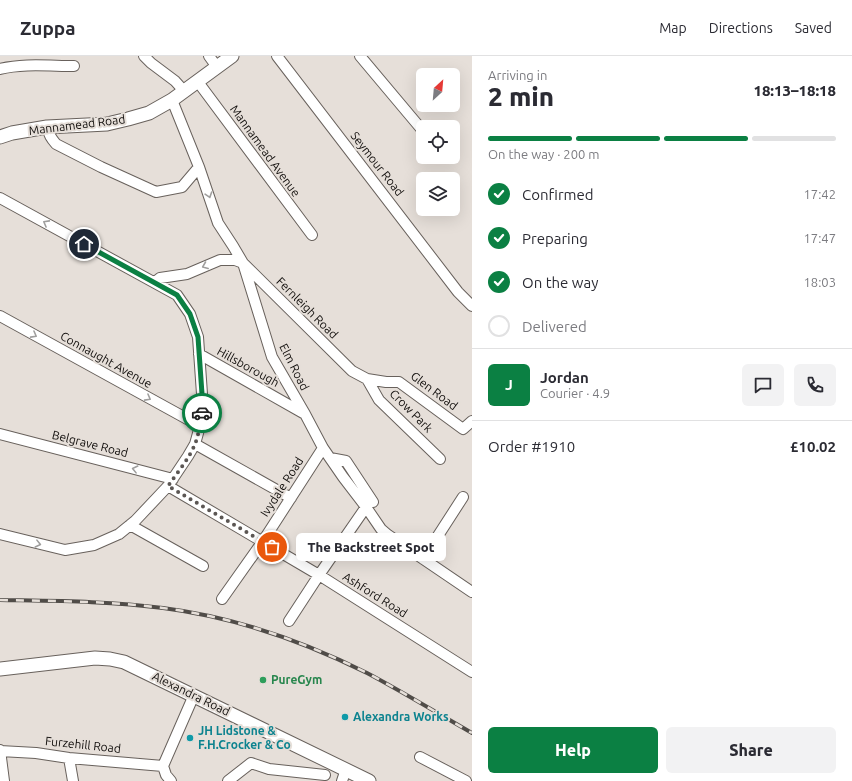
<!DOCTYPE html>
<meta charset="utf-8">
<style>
:root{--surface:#fff;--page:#f2f2f3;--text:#2b2b33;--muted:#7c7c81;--line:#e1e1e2;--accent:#0b8043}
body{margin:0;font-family:Ubuntu,sans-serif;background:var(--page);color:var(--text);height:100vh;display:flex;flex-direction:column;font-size:15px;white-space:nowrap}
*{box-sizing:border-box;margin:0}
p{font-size:13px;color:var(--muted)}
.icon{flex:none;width:22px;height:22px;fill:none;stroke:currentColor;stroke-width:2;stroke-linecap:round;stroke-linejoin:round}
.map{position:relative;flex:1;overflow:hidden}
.sheet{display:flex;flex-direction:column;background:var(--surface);width:380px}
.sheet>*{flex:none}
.needle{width:26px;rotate:26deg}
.controls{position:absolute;left:416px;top:12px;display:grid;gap:8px}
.controls a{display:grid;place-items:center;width:44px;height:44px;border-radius:6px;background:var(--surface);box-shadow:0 4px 16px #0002;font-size:20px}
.pin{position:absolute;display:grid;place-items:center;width:34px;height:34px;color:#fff;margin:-17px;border:2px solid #fff;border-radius:50%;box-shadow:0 1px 4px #0007}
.courier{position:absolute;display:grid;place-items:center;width:40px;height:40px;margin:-20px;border:3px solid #0b8043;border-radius:50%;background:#fff;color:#222;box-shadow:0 1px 5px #0007}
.bubble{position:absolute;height:28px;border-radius:6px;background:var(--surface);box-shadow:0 4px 16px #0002;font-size:13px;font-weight:800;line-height:28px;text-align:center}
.overview em{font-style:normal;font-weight:800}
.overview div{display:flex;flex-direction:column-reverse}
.overview{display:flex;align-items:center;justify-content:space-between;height:68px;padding:0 16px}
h1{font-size:26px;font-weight:800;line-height:30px}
.bar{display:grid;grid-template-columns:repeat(4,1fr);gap:6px 4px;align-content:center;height:48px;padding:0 16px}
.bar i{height:5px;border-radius:3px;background:var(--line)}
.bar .current{background:var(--accent)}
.bar p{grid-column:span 4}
.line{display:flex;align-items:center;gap:10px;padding:0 16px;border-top:1px solid var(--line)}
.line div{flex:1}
.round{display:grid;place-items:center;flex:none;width:42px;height:42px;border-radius:6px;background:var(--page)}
ol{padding:0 16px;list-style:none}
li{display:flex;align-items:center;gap:12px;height:44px}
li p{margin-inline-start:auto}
li .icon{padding:4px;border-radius:50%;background:var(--accent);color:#fff;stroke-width:4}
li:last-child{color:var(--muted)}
li i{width:22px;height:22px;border:2px solid var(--line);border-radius:50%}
.action{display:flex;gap:8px;margin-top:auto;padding:8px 16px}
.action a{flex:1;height:46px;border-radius:6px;background:var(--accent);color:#fff;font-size:16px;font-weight:800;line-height:46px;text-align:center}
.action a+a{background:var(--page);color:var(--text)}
header{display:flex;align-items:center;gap:24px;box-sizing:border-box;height:56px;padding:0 20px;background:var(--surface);border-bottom:1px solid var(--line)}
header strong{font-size:19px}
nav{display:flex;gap:22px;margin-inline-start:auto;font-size:14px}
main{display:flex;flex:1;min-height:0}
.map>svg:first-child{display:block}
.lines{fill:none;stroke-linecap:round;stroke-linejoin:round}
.minor-casing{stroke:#68615c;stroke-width:12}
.major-casing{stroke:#68615c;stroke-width:15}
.minor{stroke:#fff;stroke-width:10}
.major{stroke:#fff;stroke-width:13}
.rail-casing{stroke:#504c48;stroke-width:4}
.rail{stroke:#e6dfd9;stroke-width:2.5;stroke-dasharray:8;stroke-linecap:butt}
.oneway{stroke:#9f9e9d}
.done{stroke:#5b5653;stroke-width:4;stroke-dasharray:0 7.2}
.route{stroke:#0b8043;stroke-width:5}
.leisure-dot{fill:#2e9e5b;stroke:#e6dfd9;stroke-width:1.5}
.culture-dot{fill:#0f9aa8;stroke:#e6dfd9;stroke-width:1.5}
.labels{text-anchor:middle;stroke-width:4;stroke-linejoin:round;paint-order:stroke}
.street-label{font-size:12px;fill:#100d0b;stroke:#e6dfd9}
.leisure-label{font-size:12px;font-weight:bold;fill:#27864d;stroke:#e6dfd9;text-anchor:start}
.culture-label{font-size:12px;font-weight:bold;fill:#0d838f;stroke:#e6dfd9;text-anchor:start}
</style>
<header>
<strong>Zuppa</strong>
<nav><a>Map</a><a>Directions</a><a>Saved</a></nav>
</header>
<main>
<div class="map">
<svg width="472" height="725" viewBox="0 0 472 725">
<rect width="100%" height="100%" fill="#e6dfd9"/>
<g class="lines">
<defs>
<path id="minor" d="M144,0L151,7L175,25L184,35
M209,0L217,11
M277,0L458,236L472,250
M360,0L423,75
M0,13C22,7 51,10 74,10
M198,26L312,179
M172,44L199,111L218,167L233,190L243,207L272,301L305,358L323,392L343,421L366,451L381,473L388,479L472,536
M47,71C49,79 51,82 56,88L101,111L156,136L182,131L199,111
M0,142L177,239L190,258L198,281L202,338L203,354L200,370L195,388L188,400L168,430L135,465L119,478L94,489L65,494L0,478
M155,226L160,222L187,218L220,204H235L243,207L352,315L367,323L386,326H399L463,373L472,365
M0,260L200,370
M199,298L303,357
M367,323L379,344L440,403
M0,378L173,423
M195,388L291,442
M330,402L346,405L373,446
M168,430L319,519L472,616
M130,469L203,510
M423,503L463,441
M222,543L263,485L323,392
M289,565L319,519L366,451
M0,694L4,725
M0,695L36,697L69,702L163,710
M420,701L466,725
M69,702L73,725
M171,725L166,719L163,710L194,639
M228,725L251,707L269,713L325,719
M342,725L346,713"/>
<path id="major" d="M0,81L12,77L47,71L107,68L128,63L149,57L172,44L232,0
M0,613L95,602L110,603L124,606L369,725"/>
</defs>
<use href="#minor" class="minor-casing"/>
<use href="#major" class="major-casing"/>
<use href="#minor" class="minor"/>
<use href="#major" class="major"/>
<defs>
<path id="rail" d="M0,544C54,545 109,545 163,552C234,561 303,585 367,617C403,636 437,657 472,677"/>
</defs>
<use href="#rail" class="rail-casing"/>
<use href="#rail" class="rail"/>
</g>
<defs><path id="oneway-chevron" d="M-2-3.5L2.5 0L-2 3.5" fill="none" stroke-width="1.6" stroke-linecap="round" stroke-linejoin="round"/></defs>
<g class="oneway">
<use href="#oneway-chevron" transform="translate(209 139) rotate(72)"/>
<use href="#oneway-chevron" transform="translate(46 167) rotate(-151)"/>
<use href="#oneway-chevron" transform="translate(205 210) rotate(158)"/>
<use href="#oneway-chevron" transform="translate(34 279) rotate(29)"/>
<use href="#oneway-chevron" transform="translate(148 342) rotate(29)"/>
<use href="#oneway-chevron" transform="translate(135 413) rotate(-166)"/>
<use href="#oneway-chevron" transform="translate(38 488) rotate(14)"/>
</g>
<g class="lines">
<path class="done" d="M202,357C200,367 199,378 195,388C189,403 177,417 168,430L272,491"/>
<path class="route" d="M84,188L177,239L190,258L198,281L202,338V357"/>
</g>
<circle class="leisure-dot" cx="263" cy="624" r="4"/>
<g class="culture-dot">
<circle cx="345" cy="661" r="4"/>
<circle cx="190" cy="682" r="4"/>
</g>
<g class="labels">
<g class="street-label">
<text transform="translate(77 69) rotate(-7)" y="4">Mannamead Road</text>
<text transform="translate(265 95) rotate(54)" y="4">Mannamead Avenue</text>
<text transform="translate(377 108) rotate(52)" y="4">Seymour Road</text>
<text transform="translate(307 252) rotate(45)" y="4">Fernleigh Road</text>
<text transform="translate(106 304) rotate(29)" y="4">Connaught Avenue</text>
<text transform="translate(248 311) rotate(29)" y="4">Hillsborough</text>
<text transform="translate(294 311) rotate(63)" y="4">Elm Road</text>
<text transform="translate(434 335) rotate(37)" y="4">Glen Road</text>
<text transform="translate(411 355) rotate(45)" y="4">Crow Park</text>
<text transform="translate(90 388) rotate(14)" y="4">Belgrave Road</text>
<text transform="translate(282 431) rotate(-57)" y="4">Ivydale Road</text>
<text transform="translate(375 539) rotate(32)" y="4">Ashford Road</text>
<text transform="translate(191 638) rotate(26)" y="4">Alexandra Road</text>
<text transform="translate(83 689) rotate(6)" y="4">Furzehill Road</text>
</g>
<g class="leisure-label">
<text x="271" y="628">PureGym</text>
</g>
<g class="culture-label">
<text x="353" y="665">Alexandra Works</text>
<text x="198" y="679">JH Lidstone &amp;<tspan x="198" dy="14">F.H.Crocker &amp; Co</tspan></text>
</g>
</g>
</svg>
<div class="controls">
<a><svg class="needle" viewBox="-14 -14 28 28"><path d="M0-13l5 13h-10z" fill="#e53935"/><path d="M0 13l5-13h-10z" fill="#7c7c81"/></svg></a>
<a><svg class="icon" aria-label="locate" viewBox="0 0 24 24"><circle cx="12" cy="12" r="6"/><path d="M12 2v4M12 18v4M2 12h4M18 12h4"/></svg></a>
<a><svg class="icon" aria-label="layers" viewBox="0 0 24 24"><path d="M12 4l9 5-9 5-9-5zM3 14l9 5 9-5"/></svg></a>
</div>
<div class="pin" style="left:272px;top:491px;background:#ea580c"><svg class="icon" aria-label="bag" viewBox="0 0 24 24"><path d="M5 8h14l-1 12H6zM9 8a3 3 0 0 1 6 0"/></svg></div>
<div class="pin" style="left:84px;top:188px;background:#1f2937"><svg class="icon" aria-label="home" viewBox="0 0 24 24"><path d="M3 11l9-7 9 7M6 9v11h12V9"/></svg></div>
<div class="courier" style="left:202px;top:357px"><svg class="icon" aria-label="car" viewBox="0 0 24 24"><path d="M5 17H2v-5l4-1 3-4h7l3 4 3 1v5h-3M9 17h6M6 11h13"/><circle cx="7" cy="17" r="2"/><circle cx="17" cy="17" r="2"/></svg></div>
<div class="bubble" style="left:296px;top:477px;width:150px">The Backstreet Spot</div>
</div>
<section class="sheet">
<div class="overview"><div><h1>2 min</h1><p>Arriving in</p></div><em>18:13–18:18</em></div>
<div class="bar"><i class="current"></i><i class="current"></i><i class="current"></i><i></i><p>On the way · 200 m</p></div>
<ol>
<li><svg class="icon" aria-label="check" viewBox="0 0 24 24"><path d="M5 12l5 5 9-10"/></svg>Confirmed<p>17:42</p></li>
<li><svg class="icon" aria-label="check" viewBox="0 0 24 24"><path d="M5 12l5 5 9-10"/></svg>Preparing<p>17:47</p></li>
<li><svg class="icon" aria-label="check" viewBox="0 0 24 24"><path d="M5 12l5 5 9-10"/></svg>On the way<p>18:03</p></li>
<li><i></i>Delivered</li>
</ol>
<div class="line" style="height:72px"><b class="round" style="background:var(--accent);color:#fff">J</b><div><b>Jordan</b><p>Courier · 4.9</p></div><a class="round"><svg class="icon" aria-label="chat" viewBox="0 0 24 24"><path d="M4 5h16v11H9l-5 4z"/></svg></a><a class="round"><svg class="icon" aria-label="phone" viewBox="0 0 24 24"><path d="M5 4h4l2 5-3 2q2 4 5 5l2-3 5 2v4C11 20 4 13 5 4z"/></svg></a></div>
<div class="line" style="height:52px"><div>Order #1910</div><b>£10.02</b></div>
<div class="action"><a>Help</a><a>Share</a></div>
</section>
</main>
